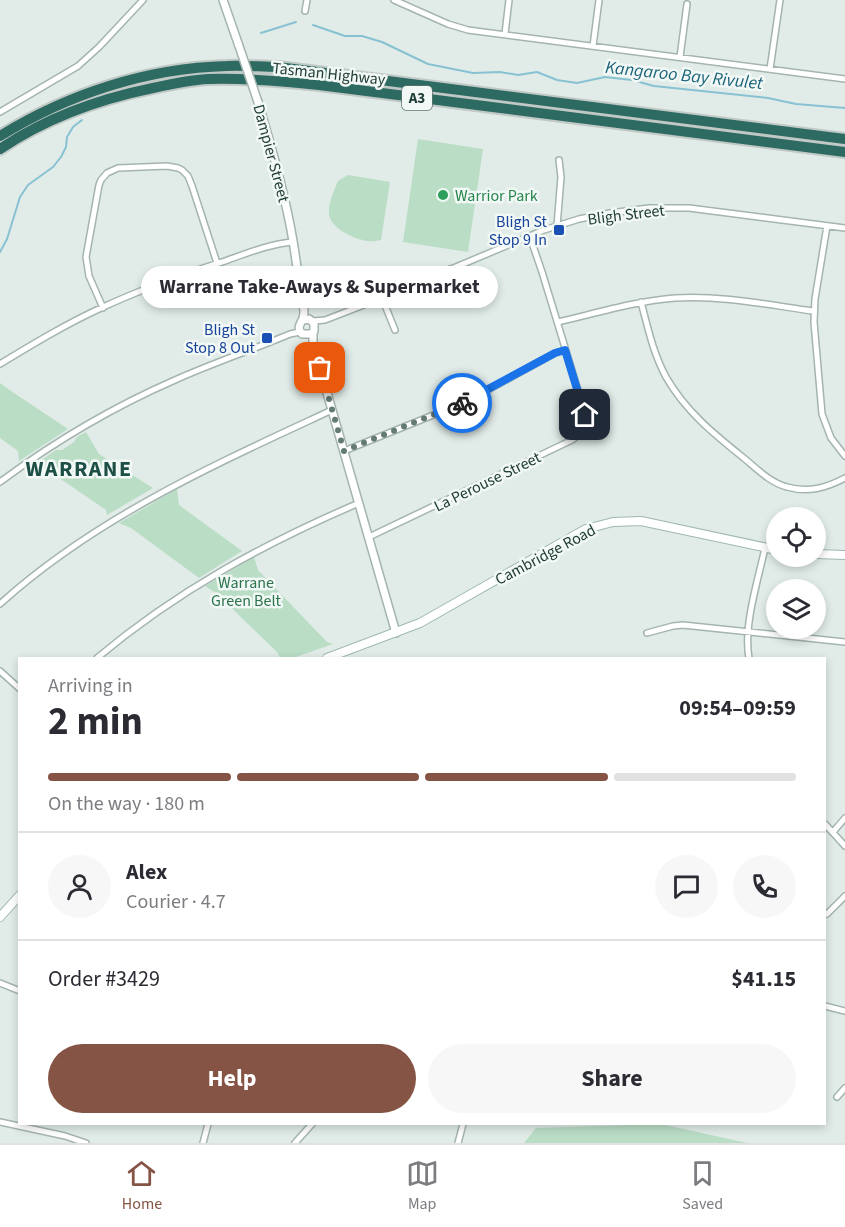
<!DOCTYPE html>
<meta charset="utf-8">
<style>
:root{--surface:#fff;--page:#f7f7f7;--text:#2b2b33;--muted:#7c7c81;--line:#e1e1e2;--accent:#855444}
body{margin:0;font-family:"Source Sans 3",sans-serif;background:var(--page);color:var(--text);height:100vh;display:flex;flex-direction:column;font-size:22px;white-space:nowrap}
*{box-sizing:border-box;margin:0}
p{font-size:20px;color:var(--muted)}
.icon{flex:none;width:33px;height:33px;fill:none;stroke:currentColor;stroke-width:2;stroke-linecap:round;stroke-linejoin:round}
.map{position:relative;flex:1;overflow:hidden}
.side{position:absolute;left:18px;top:657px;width:808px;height:468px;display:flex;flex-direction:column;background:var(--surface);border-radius:0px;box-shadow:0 3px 9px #0003}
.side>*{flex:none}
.tools{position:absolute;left:766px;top:507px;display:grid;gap:12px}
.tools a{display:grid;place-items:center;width:60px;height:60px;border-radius:50%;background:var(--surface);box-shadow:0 3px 9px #0003;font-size:30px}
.pin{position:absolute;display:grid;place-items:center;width:51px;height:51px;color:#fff;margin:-26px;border-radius:12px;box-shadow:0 3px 9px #0006}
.courier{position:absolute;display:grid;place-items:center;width:60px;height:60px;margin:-30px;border:4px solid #1a73e8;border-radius:50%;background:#fff;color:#222;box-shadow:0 2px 8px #0007}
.bubble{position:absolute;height:42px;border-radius:21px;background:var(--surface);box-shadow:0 3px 9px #0003;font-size:20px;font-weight:700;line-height:42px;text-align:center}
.head em{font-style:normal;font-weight:700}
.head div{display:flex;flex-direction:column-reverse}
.head{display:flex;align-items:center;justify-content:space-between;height:102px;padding:0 30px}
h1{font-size:39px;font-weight:700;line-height:45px}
.bar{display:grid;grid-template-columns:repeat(4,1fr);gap:9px 6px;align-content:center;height:72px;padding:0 30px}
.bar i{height:8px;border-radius:4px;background:var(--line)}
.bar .active{background:var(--accent)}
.bar p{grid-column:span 4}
.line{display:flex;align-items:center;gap:15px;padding:0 30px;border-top:2px solid var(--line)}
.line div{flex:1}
.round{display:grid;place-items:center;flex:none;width:63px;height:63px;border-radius:32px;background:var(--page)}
.button{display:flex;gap:12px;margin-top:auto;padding:12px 30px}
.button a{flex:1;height:69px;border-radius:36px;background:var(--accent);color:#fff;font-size:24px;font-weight:700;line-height:69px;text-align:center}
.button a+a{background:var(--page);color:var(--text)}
.tab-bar{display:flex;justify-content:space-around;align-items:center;height:84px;border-top:2px solid var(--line);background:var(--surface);font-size:16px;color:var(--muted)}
.tab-bar a{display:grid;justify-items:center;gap:3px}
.tab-bar .active{color:var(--accent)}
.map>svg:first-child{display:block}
.green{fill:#baddc6}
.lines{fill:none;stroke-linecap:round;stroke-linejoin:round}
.stream{stroke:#88c2d2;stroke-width:2}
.minor-casing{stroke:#a4b4af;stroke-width:8}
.tertiary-casing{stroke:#a4b4af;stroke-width:10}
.secondary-casing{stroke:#9fb8b1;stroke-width:10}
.motorway-casing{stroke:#c1c9c7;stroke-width:14}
.minor{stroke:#fff;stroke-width:5}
.tertiary{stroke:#fff;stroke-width:7}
.secondary{stroke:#fff;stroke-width:8}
.motorway{stroke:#2d6a61;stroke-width:10}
.tertiary-bridge-casing{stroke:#a4b4af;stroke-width:10;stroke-linecap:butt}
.tertiary-bridge{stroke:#fff;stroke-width:7}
.done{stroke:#647a75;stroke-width:6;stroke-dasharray:0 10.8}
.route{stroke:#1a73e8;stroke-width:8}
.leisure-dot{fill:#2e9e5b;stroke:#f2f8f5;stroke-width:2}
.transit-dot{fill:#1a4fb4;stroke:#f2f8f5;stroke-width:2}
.labels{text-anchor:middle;stroke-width:5;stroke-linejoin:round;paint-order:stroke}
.shield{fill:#f2f8f5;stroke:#607570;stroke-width:1.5}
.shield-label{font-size:15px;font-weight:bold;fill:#213d37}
.street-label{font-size:16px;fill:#213d37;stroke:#f2f8f5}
.leisure-label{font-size:16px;fill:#27864d;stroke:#f2f8f5;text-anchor:start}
.transit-label{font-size:16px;fill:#164399;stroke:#f2f8f5;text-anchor:end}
.park-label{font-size:16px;fill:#2b744c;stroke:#f2f8f5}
.water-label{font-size:18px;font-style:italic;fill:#1b647a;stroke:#f2f8f5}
.district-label{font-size:22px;font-weight:bold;letter-spacing:1.5px;fill:#1d4f46;stroke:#f2f8f5}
</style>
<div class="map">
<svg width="845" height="1143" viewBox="0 0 845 1143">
<rect width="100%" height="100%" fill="#e1ece8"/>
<path class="green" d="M418,139L483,149L468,252L403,242Z
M348,175L390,182L381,240C376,241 372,242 367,241C354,239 330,228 329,214C328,203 334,191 338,181Z
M0,383L8,389L68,429L19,461L18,451L0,438Z
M86,432L99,454L153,488L107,515L106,510L43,467H38L32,470L30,468L56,450H62L74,442L77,437Z
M177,489L179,505L242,551L199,578L131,528L119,523Z
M254,557L258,570L327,642L333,644L293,658H280L278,653L216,593L205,586Z
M661,1124L747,1143H524L536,1128Z"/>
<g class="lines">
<path class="stream" d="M313,25L345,36H362L382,42L428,64L473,73L500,72L518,75L537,72L557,80L577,83L605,77L632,80L654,86L768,98L796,104L845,108
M261,33L296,22
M0,252L7,239L20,197L28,185L53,167L61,157L66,147L67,137L73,127L82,120"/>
<defs>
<path id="minor" d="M394,0L448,24L468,30L845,79
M305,11L307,0
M505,34L509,0
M593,46L599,0
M680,57L687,4
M770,69L780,0
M0,112L78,66L99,47L143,0
M557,226L561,177L559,160
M827,226L815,299L814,322L822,414L831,438L845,456
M450,269L465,302
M382,298L395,330
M641,302C648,328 653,353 666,377C686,412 715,435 745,459C758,470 771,483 787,487C808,493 826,488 845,478
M103,308L89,276L86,257L99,185L101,180L107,173L118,168L167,166L178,168L182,170L188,176L192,186L217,263
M313,321L325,320L382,298L544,230L579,219L610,213L649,208H689L845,228
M558,322C597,313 636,301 675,298C720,295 769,305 813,311
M0,364C33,344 66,324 101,308C140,290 181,275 222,262C245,254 269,244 293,242
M344,451L458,405L486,391L555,353L565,350
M0,482C54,442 113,407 175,380C213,363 252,350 290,334L300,332
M369,537L572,440C583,433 586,423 584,410L542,272L530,237
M0,604C96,517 216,464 332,410
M647,633L673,626L683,625L845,642
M97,658C177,591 263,544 359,503
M749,658C743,627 758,580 765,548
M0,671L20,689
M825,824L845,846
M833,832L845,818
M827,914L845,896
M0,983L20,991
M825,1006L845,1011
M837,1097L845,1088
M0,1122L65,1136L86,1143
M203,1143L208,1124
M295,1143L312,1124
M458,1143L463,1124"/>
<path id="tertiary" d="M223,0L239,46
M258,102C272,148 285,194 293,241C297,264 299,288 304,310C304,313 304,315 303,318C301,324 296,327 302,334H311L314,331V323L309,319L303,320
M313,333V344L396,633"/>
<path id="secondary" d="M816,554L845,555
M327,658L420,623L575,535L586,529L613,522L641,521L777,550
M0,917L20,895"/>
<path id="motorway" d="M0,136C68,94 147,68 227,66C244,65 261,67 278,67L845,139
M0,149C46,118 99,99 153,88C171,84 190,80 208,79C245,78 282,81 319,85L845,152"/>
</defs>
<use href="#minor" class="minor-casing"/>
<use href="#tertiary" class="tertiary-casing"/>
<use href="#secondary" class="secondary-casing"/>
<use href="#motorway" class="motorway-casing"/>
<use href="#minor" class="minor"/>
<use href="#tertiary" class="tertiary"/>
<use href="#secondary" class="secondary"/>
<use href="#motorway" class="motorway"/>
<defs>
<path id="tertiary-bridge" d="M239,46L258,102"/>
</defs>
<use href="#tertiary-bridge" class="tertiary-bridge-casing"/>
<use href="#tertiary-bridge" class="tertiary-bridge"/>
</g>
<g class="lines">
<path class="done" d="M320,368L344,451L462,403"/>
<path class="route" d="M462,403L555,353L565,350L585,415"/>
</g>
<circle class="leisure-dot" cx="443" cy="195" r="6"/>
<g class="transit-dot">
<rect x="553" y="224" width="12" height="12" rx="3"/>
<rect x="261" y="332" width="12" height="12" rx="3"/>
</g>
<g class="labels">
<rect class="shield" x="402" y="86" width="30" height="24" rx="4.5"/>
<g class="shield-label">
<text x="417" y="103">A3</text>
</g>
<g class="street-label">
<text transform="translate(329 73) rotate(6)" y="6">Tasman Highway</text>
<text transform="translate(272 153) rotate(75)" y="6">Dampier Street</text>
<text transform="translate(626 214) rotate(-7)" y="6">Bligh Street</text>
<text transform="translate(487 481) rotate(-26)" y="6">La Perouse Street</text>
<text transform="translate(545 554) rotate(-28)" y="6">Cambridge Road</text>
</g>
<g class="leisure-label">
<text x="455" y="201">Warrior Park</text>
</g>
<g class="transit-label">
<text x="547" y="227">Bligh St<tspan x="547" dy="18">Stop 9 In</tspan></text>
<text x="255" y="335">Bligh St<tspan x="255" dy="18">Stop 8 Out</tspan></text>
</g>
<g class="park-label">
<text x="246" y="588">Warrane<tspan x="246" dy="18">Green Belt</tspan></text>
</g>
<g class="water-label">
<text transform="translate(684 75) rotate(6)" y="6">Kangaroo Bay Rivulet</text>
</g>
<g class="district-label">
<text x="79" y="476">WARRANE</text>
</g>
</g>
</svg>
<div class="tools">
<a><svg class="icon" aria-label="locate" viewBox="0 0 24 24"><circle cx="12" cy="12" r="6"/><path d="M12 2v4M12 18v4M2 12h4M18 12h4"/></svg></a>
<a><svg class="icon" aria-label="layers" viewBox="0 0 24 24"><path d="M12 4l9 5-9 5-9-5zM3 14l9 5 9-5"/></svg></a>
</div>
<div class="pin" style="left:320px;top:368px;background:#ea580c"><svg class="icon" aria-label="bag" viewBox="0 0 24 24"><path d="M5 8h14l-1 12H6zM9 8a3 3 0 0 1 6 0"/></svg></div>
<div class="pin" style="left:585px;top:415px;background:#1f2937"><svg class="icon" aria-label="home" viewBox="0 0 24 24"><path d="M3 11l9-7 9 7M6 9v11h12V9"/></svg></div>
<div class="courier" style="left:462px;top:403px"><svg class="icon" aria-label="bike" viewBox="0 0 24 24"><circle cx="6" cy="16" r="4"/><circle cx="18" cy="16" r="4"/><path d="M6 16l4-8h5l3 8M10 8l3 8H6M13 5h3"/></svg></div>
<div class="bubble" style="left:141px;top:266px;width:357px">Warrane Take-Aways &amp; Supermarket</div>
<section class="side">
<div class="head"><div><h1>2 min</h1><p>Arriving in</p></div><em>09:54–09:59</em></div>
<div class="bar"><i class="active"></i><i class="active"></i><i class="active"></i><i></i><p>On the way · 180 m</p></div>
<div class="line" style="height:108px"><a class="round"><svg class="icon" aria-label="person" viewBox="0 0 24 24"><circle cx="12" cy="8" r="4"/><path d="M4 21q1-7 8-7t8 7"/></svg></a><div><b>Alex</b><p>Courier · 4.7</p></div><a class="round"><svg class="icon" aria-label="chat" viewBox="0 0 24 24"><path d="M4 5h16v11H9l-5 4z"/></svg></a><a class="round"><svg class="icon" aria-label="phone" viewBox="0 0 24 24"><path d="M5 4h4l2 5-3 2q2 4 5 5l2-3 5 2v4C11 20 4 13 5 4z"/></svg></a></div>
<div class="line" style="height:78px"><div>Order #3429</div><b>$41.15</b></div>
<div class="button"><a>Help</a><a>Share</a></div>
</section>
</div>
<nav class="tab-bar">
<a class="active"><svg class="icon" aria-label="home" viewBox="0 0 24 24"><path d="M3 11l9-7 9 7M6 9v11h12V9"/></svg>Home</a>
<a><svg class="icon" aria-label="map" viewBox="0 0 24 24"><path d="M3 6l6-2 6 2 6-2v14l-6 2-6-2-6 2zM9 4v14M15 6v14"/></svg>Map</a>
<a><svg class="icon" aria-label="saved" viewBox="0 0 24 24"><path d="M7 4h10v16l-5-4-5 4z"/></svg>Saved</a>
</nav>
